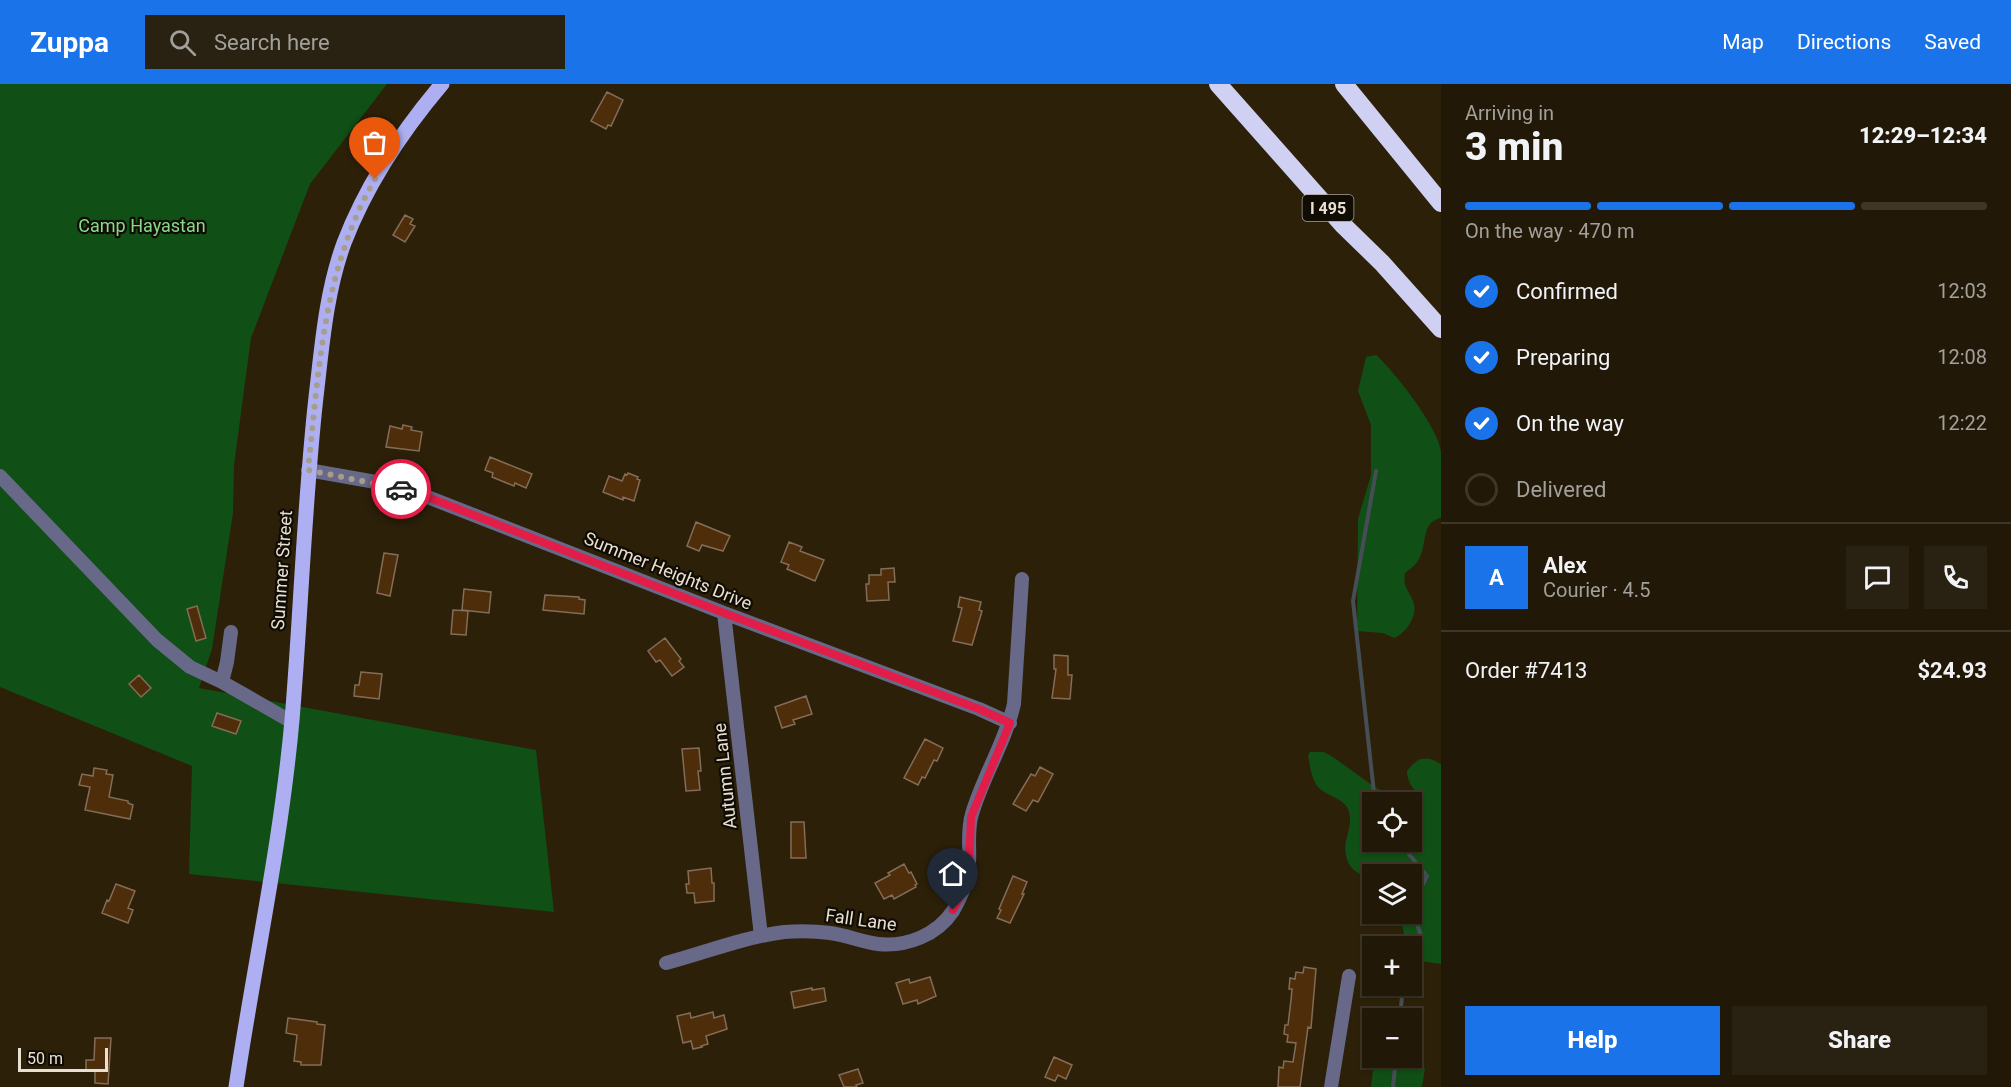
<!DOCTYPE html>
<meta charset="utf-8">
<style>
:root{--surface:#211807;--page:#292111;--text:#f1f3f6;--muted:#a2a09b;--line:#3e3728;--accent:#1a73e8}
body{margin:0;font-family:Roboto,sans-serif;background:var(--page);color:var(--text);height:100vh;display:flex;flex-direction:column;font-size:22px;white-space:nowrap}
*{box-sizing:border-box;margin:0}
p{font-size:20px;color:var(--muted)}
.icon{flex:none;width:33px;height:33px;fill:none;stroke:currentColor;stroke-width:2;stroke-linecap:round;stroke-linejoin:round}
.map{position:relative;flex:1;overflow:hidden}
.panel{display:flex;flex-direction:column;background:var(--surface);width:570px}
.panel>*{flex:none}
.controls{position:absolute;left:1362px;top:708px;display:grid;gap:12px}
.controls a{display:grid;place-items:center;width:60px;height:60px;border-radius:0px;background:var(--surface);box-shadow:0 2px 4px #0004,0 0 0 2px var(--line);font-size:30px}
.scale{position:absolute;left:18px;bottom:15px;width:90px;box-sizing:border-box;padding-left:6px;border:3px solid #e8e0d2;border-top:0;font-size:16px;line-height:21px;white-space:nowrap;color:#e8e0d2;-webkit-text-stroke:4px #100b03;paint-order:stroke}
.pin{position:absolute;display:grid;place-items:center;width:51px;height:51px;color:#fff;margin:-62px -26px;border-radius:50% 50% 50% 0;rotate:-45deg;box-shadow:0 0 6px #0007}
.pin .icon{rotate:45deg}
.courier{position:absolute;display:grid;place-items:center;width:60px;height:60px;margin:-30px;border:4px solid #e11d48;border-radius:50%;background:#fff;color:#222;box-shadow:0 2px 8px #0007}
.head em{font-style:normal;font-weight:800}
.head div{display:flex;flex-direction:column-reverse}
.head{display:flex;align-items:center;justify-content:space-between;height:102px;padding:0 24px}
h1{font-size:39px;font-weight:800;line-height:45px}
.bar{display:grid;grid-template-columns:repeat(4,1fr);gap:9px 6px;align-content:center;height:72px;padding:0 24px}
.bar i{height:8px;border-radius:4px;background:var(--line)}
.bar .active{background:var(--accent)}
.bar p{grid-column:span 4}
.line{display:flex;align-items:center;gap:15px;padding:0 24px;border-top:2px solid var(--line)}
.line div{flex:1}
.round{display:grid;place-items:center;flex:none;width:63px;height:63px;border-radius:0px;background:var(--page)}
ol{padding:0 24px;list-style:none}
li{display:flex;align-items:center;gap:18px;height:66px}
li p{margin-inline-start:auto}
li .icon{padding:6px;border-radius:50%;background:var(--accent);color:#fff;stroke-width:4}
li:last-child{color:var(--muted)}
li i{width:33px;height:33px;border:3px solid var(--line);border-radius:50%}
.primary-button{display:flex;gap:12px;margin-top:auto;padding:12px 24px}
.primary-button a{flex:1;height:69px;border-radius:0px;background:var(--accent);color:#fff;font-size:24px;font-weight:800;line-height:69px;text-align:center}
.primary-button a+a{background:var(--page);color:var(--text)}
header{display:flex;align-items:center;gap:36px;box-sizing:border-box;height:84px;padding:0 30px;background:var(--accent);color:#fff}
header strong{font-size:28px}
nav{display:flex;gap:33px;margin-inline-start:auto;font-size:21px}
.search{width:420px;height:54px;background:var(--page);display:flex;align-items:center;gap:15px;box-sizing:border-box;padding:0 21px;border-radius:0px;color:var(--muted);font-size:22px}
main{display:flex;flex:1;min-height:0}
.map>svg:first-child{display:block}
.green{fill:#104f15}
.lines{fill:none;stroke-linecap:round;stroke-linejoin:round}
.stream{stroke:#464e55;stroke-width:4}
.building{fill:#4e2e0a;stroke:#836c58;stroke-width:1.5}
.minor{stroke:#686889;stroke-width:14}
.major{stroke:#aeaff2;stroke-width:15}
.highway{stroke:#d0d1f2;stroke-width:18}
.done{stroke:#a69d8c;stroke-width:6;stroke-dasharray:0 10.8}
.route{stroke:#e11d48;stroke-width:8}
.labels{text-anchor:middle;stroke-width:4.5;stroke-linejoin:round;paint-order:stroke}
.shield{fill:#100b03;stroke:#a7a094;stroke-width:1.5}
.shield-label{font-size:16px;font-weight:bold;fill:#e8e0d2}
.park-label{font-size:18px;fill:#87db87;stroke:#100b03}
.street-label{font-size:18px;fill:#e8e0d2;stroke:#100b03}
</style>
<header>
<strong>Zuppa</strong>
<div class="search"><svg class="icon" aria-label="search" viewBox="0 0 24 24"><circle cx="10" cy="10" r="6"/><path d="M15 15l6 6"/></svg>Search here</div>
<nav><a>Map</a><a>Directions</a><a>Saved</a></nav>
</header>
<main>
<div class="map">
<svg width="1441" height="1003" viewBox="0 0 1441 1003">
<rect width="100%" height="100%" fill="#2c2009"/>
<path class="green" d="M0,0H387L310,100L251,254L234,381L233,429L212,565L199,604L536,666L554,828L189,790L192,682L0,603Z
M1376,271C1394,287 1439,344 1441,368C1441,389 1441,412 1441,434C1420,439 1428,459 1419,475C1417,480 1410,485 1405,489C1403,504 1408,505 1413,517C1419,530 1406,550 1394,554L1383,549L1357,547L1358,435L1371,391V341L1358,307L1366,273Z
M1310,668H1324L1333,673L1376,704L1393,711L1399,718H1372V758H1412V731L1421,735C1431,718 1406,704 1407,687C1418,673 1425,671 1441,680V880L1412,876V862H1404C1405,845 1403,835 1385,830H1412V790H1372V808C1371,804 1369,798 1366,795C1357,786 1349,787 1346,771C1342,755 1355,742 1348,725C1342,713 1326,712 1318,703C1311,694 1310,682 1308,671Z
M1412,970L1416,972L1425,985L1422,1003H1371L1374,977L1376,974H1412Z"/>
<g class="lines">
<path class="stream" d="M1375,718L1353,517L1376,387
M1399,758L1427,792L1412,822
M1412,827L1422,854L1412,876
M1400,934L1403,902
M1393,1003L1396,974"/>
</g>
<path class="building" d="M607,8L623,16L611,42L608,41L606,45L591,37Z
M405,131L413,135L410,140L415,142L405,158L393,151Z
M403,341L412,343L411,346L422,348L419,367L386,363L390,342L402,345Z
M490,373L532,390L526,404L515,399L514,402L492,393L493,389L485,386Z
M628,389L638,393L637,395L640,396L634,417L623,413V416L603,408L609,392L622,397L625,390L627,391Z
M696,438L730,452L723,467L702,461L699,467L687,462Z
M789,458L802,463L800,467L824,476L815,497L787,485L789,481L781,478Z
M384,469L398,471L390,512L377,509Z
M894,484L895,498H888L889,516L867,517L866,500H869V491H881V485Z
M464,505L491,508L489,529L462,526Z
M545,511L579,513V515L585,516L584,530L543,526Z
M960,513L981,518L979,526L982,527L972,561L953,557L962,524L958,523Z
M197,522L206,554L196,557L187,525Z
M453,526L468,527L466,551L451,550Z
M665,554L681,575L679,577L684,583L672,592L660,576L656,578L648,567Z
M1054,571L1068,572V591H1072L1070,615L1052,614L1056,585H1054Z
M361,588L382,590L379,615L354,612L355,601H359Z
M139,591L151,604L141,613L129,600Z
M806,612L812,630L793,636L795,640L782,644L775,623Z
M217,629L241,637L236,650L212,642Z
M925,655L943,664L937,677L934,676L925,694L922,693L918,701L904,694Z
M699,664L701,687H698L700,706L686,707L682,665Z
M1040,683L1053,690L1038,718L1033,716L1026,727L1013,720L1031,690L1035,692Z
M94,684L107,686L106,690L113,691L109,713L128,717V719L133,721L130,735L85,726L90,703L79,701L82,690L93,692Z
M791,738H804L806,774H791Z
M904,780L909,789L911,788L917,800L915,801L916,803L894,815L892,811L884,815L875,799L890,791L888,789Z
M711,784L712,799H714V817L695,819L694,809H687L686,800H689L688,787Z
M1013,792L1027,798L1022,810H1024L1010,839L997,834L1001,826L999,825Z
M116,800L135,807L128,824L133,826L128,839L102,829L107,816L109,817Z
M1304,883L1316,885L1311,944L1308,943L1300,1003H1278L1279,983L1283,984L1284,977L1293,978L1296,959L1287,958L1288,951L1284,950L1285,941H1288L1291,916L1292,905H1289L1290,894L1295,895L1296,888L1303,889Z
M930,893L936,912L918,920L917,916L903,920L896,899L909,895L910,899Z
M812,904V906L824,904L826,917L794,924L791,908Z
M713,928L714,934L724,931L727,945L706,952L708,960L701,962L702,963L693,965L691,957L683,959L677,932L690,929L691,934Z
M288,934L317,938V940L325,941L321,981H301V978L294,977L297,951L286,949Z
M95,954H111L108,1000L95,999V986H86V976H94Z
M1054,973L1072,981L1066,995L1058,991L1055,997L1045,993Z
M858,985L863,999L856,1001L857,1003H844L839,991Z"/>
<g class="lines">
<path class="minor" d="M308,386L387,400L425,412L724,529L979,625L1010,639
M0,392L157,556L190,583L222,598L292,638
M724,529L761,852
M222,598L227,578L231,548
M666,879C704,869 744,853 784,848C799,847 815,847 830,849C846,851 862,858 878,860C907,863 937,851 953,827C961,813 968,796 969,780C970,763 967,746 972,730C983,692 1005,659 1014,620L1022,495
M1331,1003L1349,892"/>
<path class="major" d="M236,1003C254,881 281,760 292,636C301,529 304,421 316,313C322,262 326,208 344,159C366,102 403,46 442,0"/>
<path class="highway" d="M1218,0L1343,141L1382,179L1441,245
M1344,0L1441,119"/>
</g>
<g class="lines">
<path class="done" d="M375,95C323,185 319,285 308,386L401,405"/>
<path class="route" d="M401,405L425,412L724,529L979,625L1010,639L971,733L969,781L965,803L953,826"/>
</g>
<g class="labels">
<rect class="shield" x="1302.5" y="111" width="51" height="26" rx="4.5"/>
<g class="shield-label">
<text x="1328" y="130">I 495</text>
</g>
<g class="park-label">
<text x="142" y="148">Camp Hayastan</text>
</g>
<g class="street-label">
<text transform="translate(282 486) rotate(-86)" y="6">Summer Street</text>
<text transform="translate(668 487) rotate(22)" y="6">Summer Heights Drive</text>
<text transform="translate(725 692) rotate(-96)" y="6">Autumn Lane</text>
<text transform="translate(861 836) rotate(8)" y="6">Fall Lane</text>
</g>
</g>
</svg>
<div class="controls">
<a><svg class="icon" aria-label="locate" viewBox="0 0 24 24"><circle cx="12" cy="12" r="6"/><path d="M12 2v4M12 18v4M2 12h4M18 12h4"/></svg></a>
<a><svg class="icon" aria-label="layers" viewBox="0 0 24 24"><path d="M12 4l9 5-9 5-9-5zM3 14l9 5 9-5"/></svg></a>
<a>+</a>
<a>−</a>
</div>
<div class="scale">50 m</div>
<div class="pin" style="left:375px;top:95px;background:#ea580c"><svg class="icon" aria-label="bag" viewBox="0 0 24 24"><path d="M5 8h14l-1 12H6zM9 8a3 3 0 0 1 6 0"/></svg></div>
<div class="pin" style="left:953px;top:826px;background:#1f2937"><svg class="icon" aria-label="home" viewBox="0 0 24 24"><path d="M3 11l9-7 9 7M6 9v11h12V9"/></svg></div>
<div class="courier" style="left:401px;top:405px"><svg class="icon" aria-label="car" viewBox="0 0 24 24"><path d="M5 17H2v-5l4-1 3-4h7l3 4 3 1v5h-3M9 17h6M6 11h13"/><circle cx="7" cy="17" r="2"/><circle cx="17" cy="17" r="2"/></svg></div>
</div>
<section class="panel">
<div class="head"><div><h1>3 min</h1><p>Arriving in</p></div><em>12:29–12:34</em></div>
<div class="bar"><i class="active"></i><i class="active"></i><i class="active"></i><i></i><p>On the way · 470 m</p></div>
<ol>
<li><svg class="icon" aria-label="check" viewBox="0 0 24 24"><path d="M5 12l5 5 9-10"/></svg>Confirmed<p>12:03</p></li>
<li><svg class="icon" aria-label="check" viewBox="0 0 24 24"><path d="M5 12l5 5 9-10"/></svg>Preparing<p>12:08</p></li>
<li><svg class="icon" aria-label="check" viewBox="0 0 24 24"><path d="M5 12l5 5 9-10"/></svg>On the way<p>12:22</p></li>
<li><i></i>Delivered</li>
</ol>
<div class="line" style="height:108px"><b class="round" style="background:var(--accent);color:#fff">A</b><div><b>Alex</b><p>Courier · 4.5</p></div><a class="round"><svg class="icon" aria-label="chat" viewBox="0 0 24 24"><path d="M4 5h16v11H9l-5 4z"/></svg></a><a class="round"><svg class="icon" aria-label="phone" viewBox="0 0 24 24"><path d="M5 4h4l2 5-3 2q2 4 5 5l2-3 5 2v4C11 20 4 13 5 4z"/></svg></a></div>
<div class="line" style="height:78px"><div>Order #7413</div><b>$24.93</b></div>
<div class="primary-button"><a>Help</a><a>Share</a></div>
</section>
</main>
